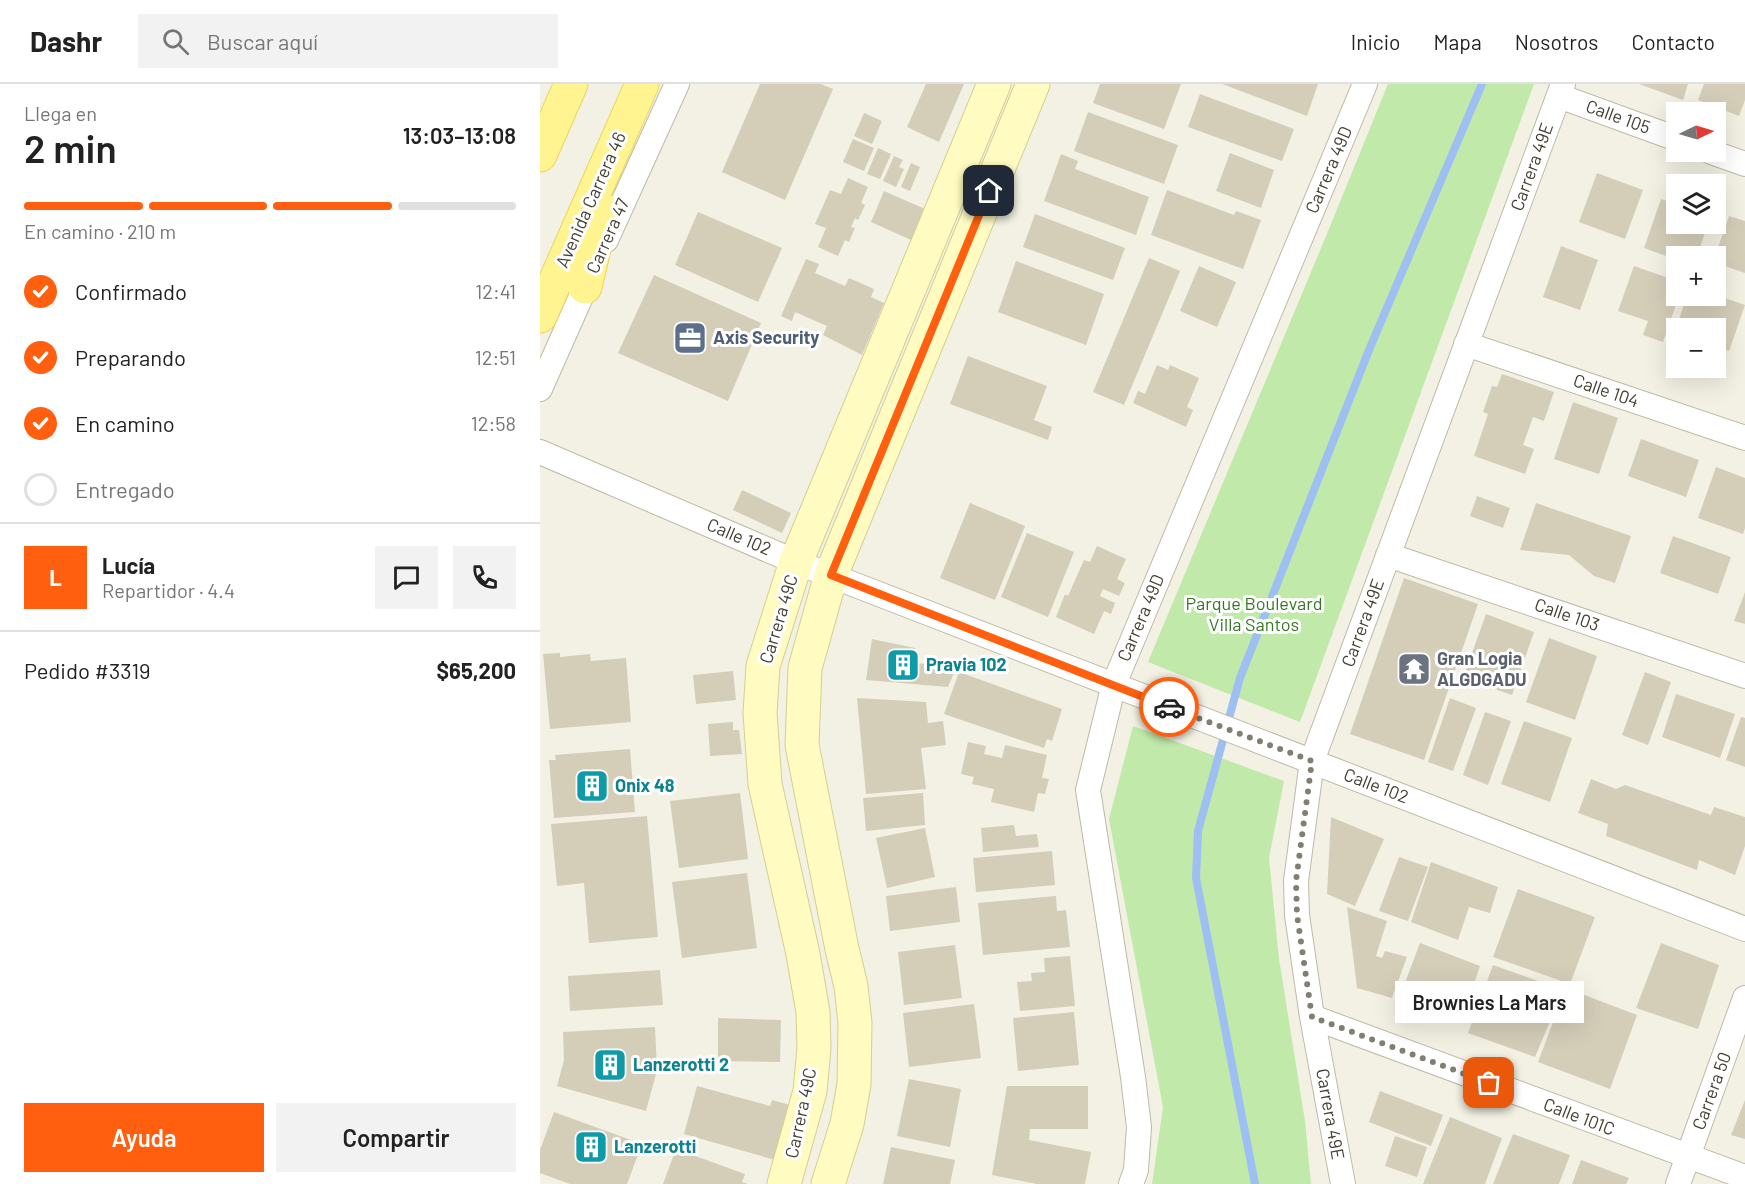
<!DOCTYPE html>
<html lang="es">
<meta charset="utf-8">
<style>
:root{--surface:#fff;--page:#f2f2f2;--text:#222;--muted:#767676;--line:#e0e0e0;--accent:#ff5f0e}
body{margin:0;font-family:Barlow,sans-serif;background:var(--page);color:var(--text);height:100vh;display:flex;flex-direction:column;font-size:22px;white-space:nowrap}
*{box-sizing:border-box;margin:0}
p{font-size:20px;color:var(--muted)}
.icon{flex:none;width:33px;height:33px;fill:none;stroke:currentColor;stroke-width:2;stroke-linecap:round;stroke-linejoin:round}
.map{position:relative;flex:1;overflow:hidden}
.side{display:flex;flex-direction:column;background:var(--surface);width:540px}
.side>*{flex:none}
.needle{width:39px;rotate:85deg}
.buttons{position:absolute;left:1126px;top:18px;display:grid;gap:12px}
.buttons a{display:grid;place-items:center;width:60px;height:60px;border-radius:0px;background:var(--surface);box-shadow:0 6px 24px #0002;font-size:30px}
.pin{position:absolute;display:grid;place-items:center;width:51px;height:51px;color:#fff;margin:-26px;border-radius:12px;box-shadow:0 3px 9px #0006}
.courier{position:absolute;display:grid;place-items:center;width:60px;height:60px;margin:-30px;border:4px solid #ff5f0e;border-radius:50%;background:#fff;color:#222;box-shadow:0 2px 8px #0007}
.bubble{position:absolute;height:42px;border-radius:0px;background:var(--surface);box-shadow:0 6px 24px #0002;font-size:20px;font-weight:600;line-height:42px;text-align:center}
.summary em{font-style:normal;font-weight:600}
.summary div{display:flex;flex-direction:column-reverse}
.summary{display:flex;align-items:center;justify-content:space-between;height:102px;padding:0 24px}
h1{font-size:39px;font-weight:600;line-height:45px}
.bar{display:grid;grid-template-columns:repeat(4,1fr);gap:9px 6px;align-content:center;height:72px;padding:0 24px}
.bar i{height:8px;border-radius:4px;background:var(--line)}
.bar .on{background:var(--accent)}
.bar p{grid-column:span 4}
.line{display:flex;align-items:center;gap:15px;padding:0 24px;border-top:2px solid var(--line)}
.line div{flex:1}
.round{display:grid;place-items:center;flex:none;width:63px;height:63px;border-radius:0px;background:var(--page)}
ol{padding:0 24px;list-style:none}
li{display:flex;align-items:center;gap:18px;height:66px}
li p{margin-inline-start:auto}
li .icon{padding:6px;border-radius:50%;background:var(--accent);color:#fff;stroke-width:4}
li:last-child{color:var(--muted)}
li i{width:33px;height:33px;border:3px solid var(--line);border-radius:50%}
.button{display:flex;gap:12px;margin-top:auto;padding:12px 24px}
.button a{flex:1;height:69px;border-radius:0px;background:var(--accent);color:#fff;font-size:24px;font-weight:600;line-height:69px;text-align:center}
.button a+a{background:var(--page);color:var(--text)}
header{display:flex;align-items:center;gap:36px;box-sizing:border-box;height:84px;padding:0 30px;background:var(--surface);border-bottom:2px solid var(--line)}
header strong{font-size:28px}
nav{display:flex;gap:33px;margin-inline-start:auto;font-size:21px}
.search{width:420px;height:54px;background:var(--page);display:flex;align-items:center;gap:15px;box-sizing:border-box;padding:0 21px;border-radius:0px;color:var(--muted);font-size:22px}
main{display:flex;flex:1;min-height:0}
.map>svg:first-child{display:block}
.green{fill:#c1e9aa}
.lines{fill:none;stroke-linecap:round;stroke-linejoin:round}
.stream{stroke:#9dbff2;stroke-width:8}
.building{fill:#d4ceb9}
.street-casing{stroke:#bebaa6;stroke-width:26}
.secondary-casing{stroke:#d4cf91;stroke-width:35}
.primary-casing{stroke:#e7d75d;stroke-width:35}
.street{stroke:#fff;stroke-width:24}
.secondary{stroke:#fffbc1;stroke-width:33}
.primary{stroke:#fff490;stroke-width:33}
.done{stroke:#817f71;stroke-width:6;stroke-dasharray:0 10.8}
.route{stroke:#ff5f0e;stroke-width:8}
.labels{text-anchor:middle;stroke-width:6;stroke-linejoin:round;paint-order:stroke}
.street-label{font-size:18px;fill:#444133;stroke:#fff}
.service-label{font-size:18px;font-weight:bold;fill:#4e5e75;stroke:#fff;text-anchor:start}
.park-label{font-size:18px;fill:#357725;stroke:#fff}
.worship-label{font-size:18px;font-weight:bold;fill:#5b616d;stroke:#fff;text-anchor:start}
.culture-label{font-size:18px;font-weight:bold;fill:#0d838f;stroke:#fff;text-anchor:start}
</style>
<header>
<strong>Dashr</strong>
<div class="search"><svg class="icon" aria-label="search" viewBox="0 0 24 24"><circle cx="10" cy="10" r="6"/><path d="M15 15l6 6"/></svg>Buscar aquí</div>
<nav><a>Inicio</a><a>Mapa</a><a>Nosotros</a><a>Contacto</a></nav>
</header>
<main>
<section class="side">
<div class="summary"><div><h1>2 min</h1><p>Llega en</p></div><em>13:03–13:08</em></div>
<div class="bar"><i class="on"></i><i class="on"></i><i class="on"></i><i></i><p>En camino · 210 m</p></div>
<ol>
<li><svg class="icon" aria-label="check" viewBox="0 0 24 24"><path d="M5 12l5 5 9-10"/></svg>Confirmado<p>12:41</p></li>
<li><svg class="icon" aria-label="check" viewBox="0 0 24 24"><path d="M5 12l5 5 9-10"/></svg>Preparando<p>12:51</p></li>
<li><svg class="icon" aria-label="check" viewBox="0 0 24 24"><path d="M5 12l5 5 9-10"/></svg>En camino<p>12:58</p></li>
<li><i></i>Entregado</li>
</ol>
<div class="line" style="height:108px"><b class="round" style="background:var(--accent);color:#fff">L</b><div><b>Lucía</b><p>Repartidor · 4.4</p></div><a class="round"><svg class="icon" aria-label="chat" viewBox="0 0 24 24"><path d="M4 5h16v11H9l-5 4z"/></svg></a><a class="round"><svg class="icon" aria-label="phone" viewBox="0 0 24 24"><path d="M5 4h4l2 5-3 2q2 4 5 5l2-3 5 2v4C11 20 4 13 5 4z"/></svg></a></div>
<div class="line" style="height:78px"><div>Pedido #3319</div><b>$65,200</b></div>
<div class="button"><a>Ayuda</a><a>Compartir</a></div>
</section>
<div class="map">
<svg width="1205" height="1100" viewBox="0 0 1205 1100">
<rect width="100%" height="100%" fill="#f2f1e3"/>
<path class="green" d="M848,0H994L760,638L608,578L784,157Z
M593,642L744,697L729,774L739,875L765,1037L771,1100H612L623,1023L569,735Z"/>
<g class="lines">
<path class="stream" d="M715,1100L656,794L658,747L700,594L829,266L942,0"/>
</g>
<path class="building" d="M220,0H281L293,5L245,116L182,88Z
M386,0H424L399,58L367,43Z
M560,0H641L624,45L553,19Z
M682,0H778L767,32Z
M1099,0H1148L1143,16Z
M1164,0H1205V16L1199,32L1158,16Z
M660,10L754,45L742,77L648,43Z
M548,28L638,61L624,100L534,67Z
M324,29L342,37L332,60L314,52Z
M313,55L334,64L324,87L303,78Z
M338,64L351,70L340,95L327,90Z
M690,69L734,86L721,124L676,107Z
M521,70L538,77L535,85L609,113L596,151L504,117Z
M354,72L363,76L359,83L364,85L356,103L343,97Z
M371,79L380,83L370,107L361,103Z
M1057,89L1103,106L1085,155L1039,138Z
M308,94L328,103L321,119L325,121L318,136L315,134L311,143L315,144L309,158L305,156L298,172L278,163L286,144L275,140L290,106L301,110Z
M627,106L694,131L696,127L721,136L703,185L611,151Z
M344,107L385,125L371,156L331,138Z
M1121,115L1137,120V140H1168L1157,172H1137V176L1104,164Z
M158,128L242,164L218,218L135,181Z
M495,130L585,164L573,196L483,163Z
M1189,132L1205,137V189L1176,179L1175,172Z
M1021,162L1058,176L1040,226L1003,213Z
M609,174L640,187L584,321L553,308Z
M266,175L279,180L275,189L305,202L309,194L334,205L331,213L344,219L322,271L283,251L287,242L255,228L252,237L241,232Z
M476,177L564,210L546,261L458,228Z
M659,182L696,198L677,243L640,227Z
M1094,182L1137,197V212H1139L1123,258L1103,251L1108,237L1078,227Z
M114,191L221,239L188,317L78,269Z
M1176,211L1205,221L1189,267L1176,263V244H1136L1147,212Z
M428,272L507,302L494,336L512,343L508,356L410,320Z
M617,281L628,286L630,281L659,294L647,323L653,326L646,343L593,319L598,307L605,310Z
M962,290L1014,308L1004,337L993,333L983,361L994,365L985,390L934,372L948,330L943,328L952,302L957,303Z
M1033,318L1078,334L1059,390L1014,375Z
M1101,355L1159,376L1146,413L1088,392Z
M1176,383L1205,394V444L1203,450L1158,434Z
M202,406L251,429L242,449L193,426Z
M937,412L970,424L963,444L930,432Z
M430,419L485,442L455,516L400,494Z
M996,419L1091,452L1075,499L1054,492L1029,471L980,466Z
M487,449L534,468L508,533L461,513Z
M1133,452L1191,473L1178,510L1120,489Z
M557,462L586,475L577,495L585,499L579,512L563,505L560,512L575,519L571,530L564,527L554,550L516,533L525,510L528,512L544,476L550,478Z
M864,494L938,520L884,676L810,650Z
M1205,508V540L1194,537Z
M946,530L994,548L972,611L923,594Z
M1009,554L1057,572L1035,636L986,618Z
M332,555L375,564L374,570L379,571L378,579L416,584L408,603L326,596Z
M20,569V573L50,570L51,577L86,574L91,638L10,645L3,570Z
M193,587L196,616L156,620L153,591Z
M419,588L522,625L512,657L507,655L504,664L404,630Z
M1105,588L1131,598L1108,661L1082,651Z
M1136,610L1195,630L1180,674L1122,653Z
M317,614L386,618L388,639L403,637L406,661L381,664L386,705L326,710Z
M910,614L936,624L913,687L888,678Z
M945,628L971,637L948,701L923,691Z
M1201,633L1205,634V683L1186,676Z
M984,637L1032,654L1010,718L961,700Z
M193,638V646H199L202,670L170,672L168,640Z
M428,658L446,662L444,670L462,674L465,661L507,671L502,694L509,695L505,710L498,709L494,728L451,718L454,705L432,700L434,693L421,690Z
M90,665L95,728L14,734L9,676H16L15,671Z
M1051,695L1076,705L1085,701L1171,731L1174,723L1205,733V762L1195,791L1159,776L1157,786L1066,752L1068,740L1038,729Z
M200,709L208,775L139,784L130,717Z
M383,709L385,741L326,747L323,714Z
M107,732L118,853L49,859L44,799L17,802L11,740Z
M791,733L844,755L815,822L787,810Z
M474,741L476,752L497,750L499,763L443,768L441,744Z
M385,744L395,793L347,804L336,754Z
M512,767L515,801L436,808L433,774Z
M859,773L888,783L868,837L839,827Z
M891,778L958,803L950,829L929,823L918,856L871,838Z
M207,789L217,864L142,874L132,798Z
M416,803L420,838L350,847L346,812Z
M978,805L1055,833L1030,900L953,873Z
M516,812L517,827L526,826L530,863L443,871L438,819Z
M807,823L847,837L836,872L842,874L845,867L867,873L852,914L817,904Z
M880,859L940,882L921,938L860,912Z
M1121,859L1179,881L1158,945L1096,924Z
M415,861L422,914L364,921L358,868Z
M530,872L535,922L480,927L477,898L492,897L491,889L505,888L504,874Z
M953,881L1023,906L995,973L928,949Z
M120,886L123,921L30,927L28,892Z
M1026,904L1097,931L1070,1005L998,978Z
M434,920L441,974L369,983L363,929Z
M534,928L539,981L478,987L473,934Z
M178,934L241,936L240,978L178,977Z
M115,943L117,986L106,1027L17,1002L24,976L23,948Z
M369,995L421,1005L410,1063L357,1052Z
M157,1002L230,1022L232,1016L250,1021L235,1076L144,1050Z
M467,1002H548V1045H490L489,1056L551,1068L545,1100H497L452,1091Z
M840,1007L903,1031L891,1062L829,1038Z
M1205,1016V1055L1191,1051Z
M14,1028L102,1060L87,1100H30L0,1089V1066Z
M910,1033L962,1054L945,1100H883Z
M973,1050L1030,1071L1019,1100H953Z
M855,1052L887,1063L877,1093L845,1082Z
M351,1063L415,1076L410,1100H343Z
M136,1065L205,1090L202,1098L208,1100H123Z
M1041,1076L1089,1094L1086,1100H1032Z"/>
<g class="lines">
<defs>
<path id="street" d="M1019,12L1137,55
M1171,68L1205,80
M66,156L137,0
M926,260L1205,354
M0,305L52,188
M0,368L256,478L1205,845
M848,471L1205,592
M772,933L1205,1093
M591,1100L596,1086L599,1043L593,993L548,706L574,600L825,0
M803,1100L772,933L757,831L756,797L772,677L1023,0
M1138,1100L1205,914"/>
<path id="secondary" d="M244,1100L270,1007L274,964L273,928L263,870L225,700L220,629L223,582L256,478L454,0
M288,1100L307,1040L314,1000L315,939L311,902L302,865L262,661L265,584L291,491L493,0"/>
<path id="primary" d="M0,71L31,0
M45,203L63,126
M0,232L102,0"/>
</defs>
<use href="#street" class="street-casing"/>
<use href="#secondary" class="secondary-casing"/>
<use href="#primary" class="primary-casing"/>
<use href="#street" class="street"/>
<use href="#secondary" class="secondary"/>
<use href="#primary" class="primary"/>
</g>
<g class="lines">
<path class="done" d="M629,623L772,677L756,797L757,831L772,933L949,999"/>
<path class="route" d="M449,107L291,491L629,623"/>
</g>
<defs>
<symbol id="office-square" viewBox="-11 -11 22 22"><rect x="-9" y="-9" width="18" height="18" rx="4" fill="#5c6f8a" stroke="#fff"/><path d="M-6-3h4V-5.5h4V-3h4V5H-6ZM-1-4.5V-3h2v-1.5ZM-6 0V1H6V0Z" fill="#fff"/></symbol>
<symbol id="building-square" viewBox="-11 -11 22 22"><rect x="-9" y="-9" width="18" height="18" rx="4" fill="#0f9aa8" stroke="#fff"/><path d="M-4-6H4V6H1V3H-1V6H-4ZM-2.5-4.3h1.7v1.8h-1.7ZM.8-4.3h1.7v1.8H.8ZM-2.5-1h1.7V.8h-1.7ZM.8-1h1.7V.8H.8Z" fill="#fff"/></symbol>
<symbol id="temple-square" viewBox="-11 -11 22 22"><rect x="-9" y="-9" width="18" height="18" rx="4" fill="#6b7280" stroke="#fff"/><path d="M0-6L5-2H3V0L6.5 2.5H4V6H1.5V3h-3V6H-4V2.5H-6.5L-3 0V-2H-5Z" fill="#fff"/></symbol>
</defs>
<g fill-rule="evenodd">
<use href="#office-square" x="131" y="235" width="38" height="38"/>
<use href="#building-square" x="344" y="562" width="38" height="38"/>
<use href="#temple-square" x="855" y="566" width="38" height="38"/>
<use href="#building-square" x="33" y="683" width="38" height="38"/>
<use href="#building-square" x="51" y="962" width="38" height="38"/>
<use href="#building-square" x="32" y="1044" width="38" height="38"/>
</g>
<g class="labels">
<g class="street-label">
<text transform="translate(1078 33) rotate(20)" y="6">Calle 105</text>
<text transform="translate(992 83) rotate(-70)" y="6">Carrera 49E</text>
<text transform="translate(789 86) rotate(-67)" y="6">Carrera 49D</text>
<text transform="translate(51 116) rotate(-66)" y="6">Avenida Carrera 46</text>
<text transform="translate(68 152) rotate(-66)" y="6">Carrera 47</text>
<text transform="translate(1066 307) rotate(19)" y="6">Calle 104</text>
<text transform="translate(199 453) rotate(23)" y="6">Calle 102</text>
<text transform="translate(1027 531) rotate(19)" y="6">Calle 103</text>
<text transform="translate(601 534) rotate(-67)" y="6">Carrera 49D</text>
<text transform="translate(239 535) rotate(-73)" y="6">Carrera 49C</text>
<text transform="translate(823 539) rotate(-70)" y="6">Carrera 49E</text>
<text transform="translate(836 702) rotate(21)" y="6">Calle 102</text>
<text transform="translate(1172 1007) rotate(-70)" y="6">Carrera 50</text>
<text transform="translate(261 1029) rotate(-78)" y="6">Carrera 49C</text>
<text transform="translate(790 1030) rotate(80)" y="6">Carrera 49E</text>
<text transform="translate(1039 1033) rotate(21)" y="6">Calle 101C</text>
</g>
<g class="service-label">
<text x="173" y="260">Axis Security</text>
</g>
<g class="park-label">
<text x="714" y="526">Parque Boulevard<tspan x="714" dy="21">Villa Santos</tspan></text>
</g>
<g class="worship-label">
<text x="897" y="581">Gran Logia<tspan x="897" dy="21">ALGDGADU</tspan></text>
</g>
<g class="culture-label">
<text x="386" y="587">Pravia 102</text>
<text x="75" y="708">Onix 48</text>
<text x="93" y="987">Lanzerotti 2</text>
<text x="74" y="1069">Lanzerotti</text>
</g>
</g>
</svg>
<div class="buttons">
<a><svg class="needle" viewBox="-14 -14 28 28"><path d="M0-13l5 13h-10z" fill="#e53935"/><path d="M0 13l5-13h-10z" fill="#767676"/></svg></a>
<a><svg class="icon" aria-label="layers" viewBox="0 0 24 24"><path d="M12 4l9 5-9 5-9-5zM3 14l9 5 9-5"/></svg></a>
<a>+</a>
<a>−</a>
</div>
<div class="pin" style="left:949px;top:999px;background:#ea580c"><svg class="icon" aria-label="bag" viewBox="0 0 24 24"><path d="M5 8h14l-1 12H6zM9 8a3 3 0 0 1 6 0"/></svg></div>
<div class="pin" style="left:449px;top:107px;background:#1f2937"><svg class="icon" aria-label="home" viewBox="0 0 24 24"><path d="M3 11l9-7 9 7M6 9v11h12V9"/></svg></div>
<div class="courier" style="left:629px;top:623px"><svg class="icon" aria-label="car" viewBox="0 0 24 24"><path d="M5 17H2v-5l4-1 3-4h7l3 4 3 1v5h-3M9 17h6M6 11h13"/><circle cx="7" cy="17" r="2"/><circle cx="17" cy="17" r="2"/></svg></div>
<div class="bubble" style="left:855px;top:897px;width:189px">Brownies La Mars</div>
</div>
</main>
